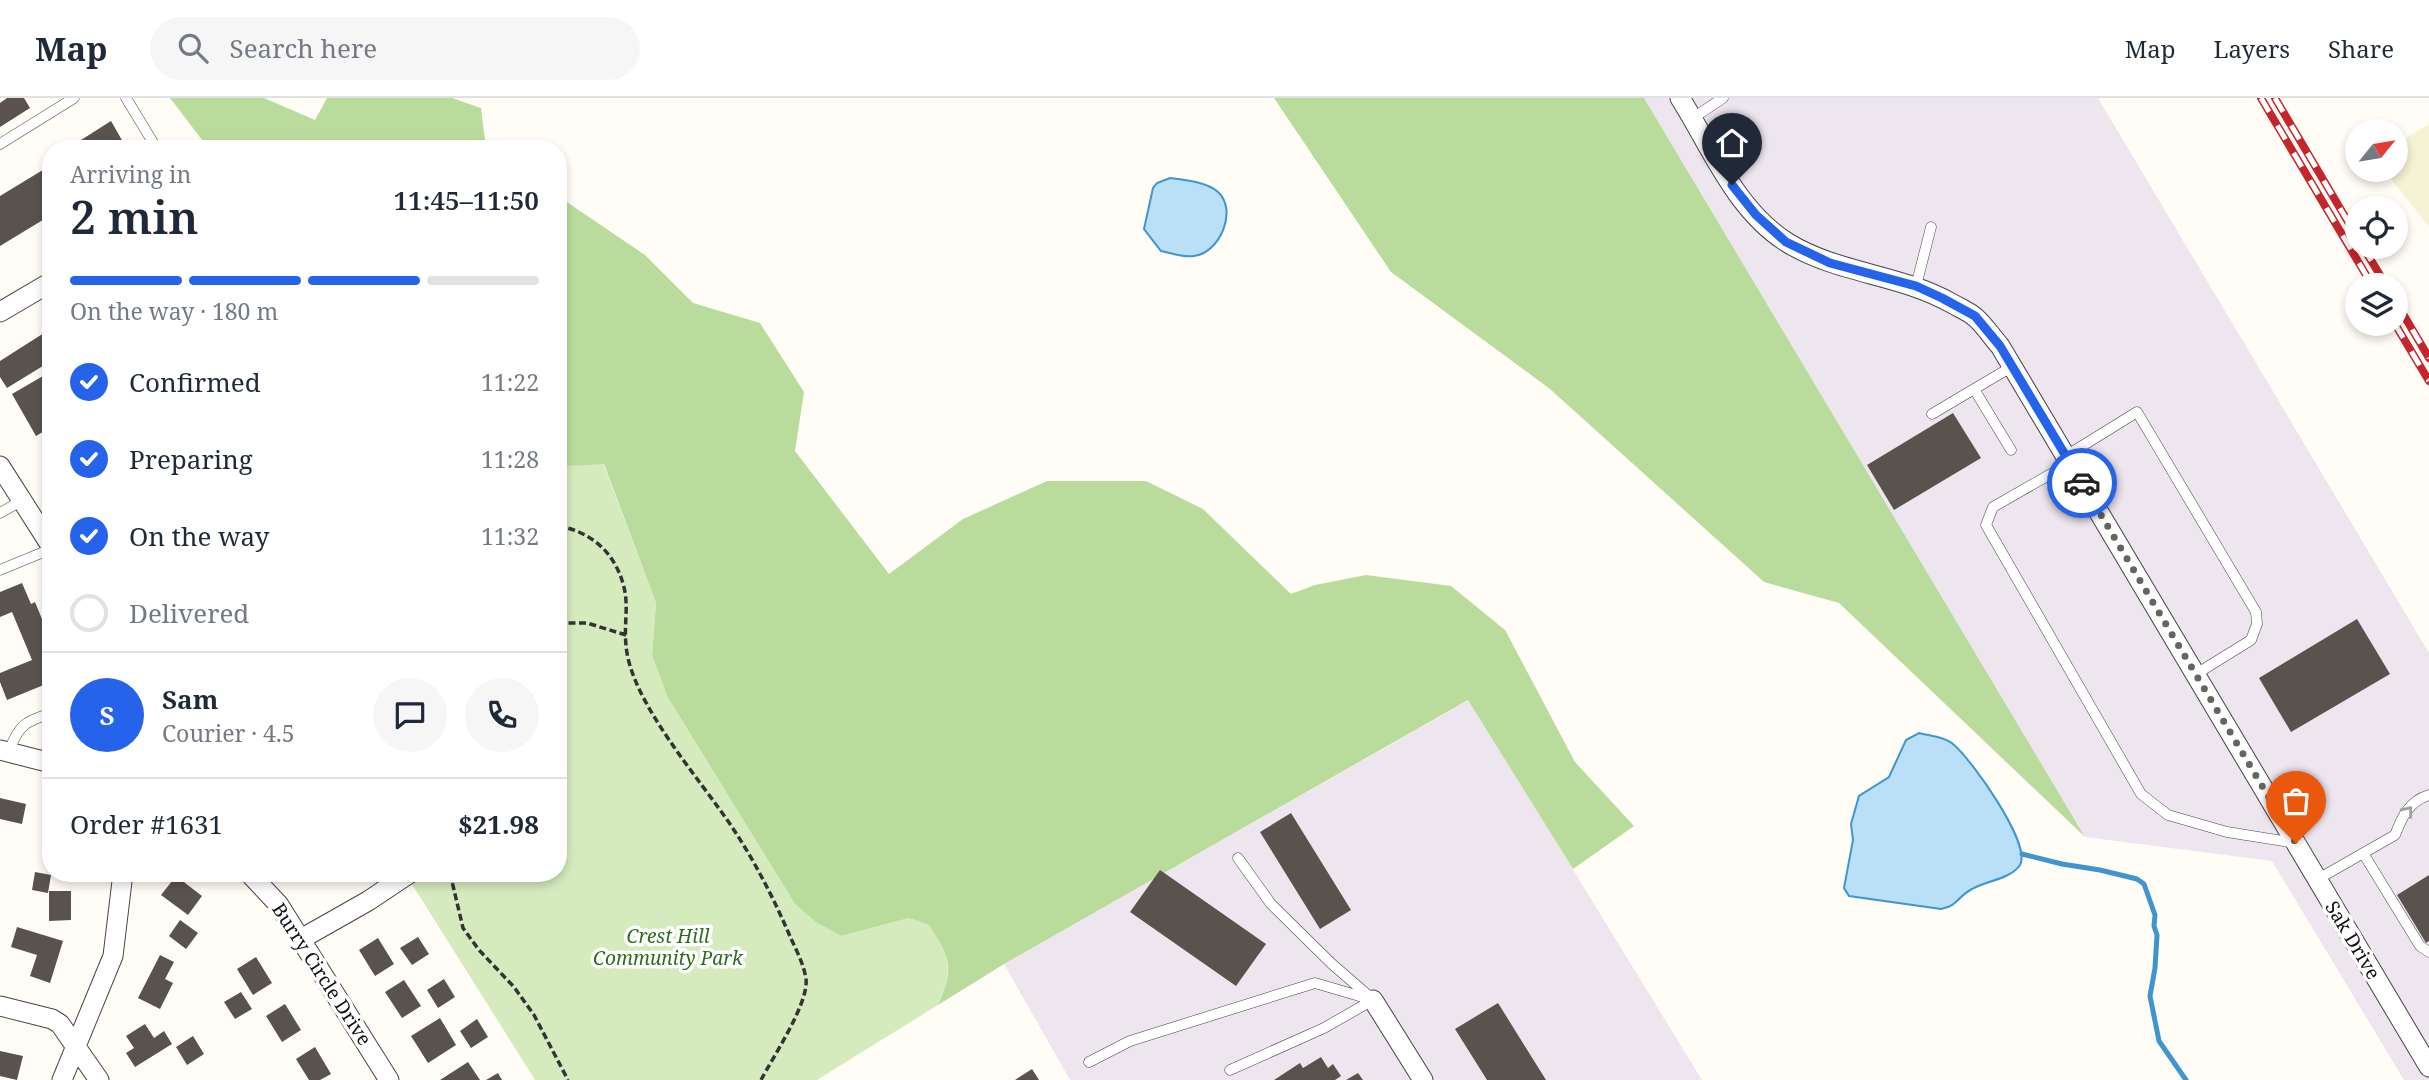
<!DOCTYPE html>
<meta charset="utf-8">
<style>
:root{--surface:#fff;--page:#f6f6f7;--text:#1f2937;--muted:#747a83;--line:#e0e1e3;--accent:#2563eb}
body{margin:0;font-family:"Noto Serif",serif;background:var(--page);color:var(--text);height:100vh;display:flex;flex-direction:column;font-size:26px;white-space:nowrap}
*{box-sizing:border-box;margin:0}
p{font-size:23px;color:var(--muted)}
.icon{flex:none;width:38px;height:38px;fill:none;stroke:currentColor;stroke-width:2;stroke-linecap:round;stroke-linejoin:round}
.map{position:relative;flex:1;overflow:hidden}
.side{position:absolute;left:42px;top:42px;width:525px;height:742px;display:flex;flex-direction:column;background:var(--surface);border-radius:28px;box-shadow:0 4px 10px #0003}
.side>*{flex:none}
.needle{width:46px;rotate:60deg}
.fabs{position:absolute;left:2345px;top:21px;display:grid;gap:14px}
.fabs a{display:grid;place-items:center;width:63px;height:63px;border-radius:50%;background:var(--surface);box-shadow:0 4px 10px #0003;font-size:35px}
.pin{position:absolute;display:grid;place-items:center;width:60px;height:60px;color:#fff;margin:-72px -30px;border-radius:50% 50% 50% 0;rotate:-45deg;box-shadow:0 0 7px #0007}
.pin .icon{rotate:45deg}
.courier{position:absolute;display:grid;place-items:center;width:70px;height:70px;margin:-35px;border:5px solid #2563eb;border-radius:50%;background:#fff;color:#222;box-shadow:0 2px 9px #0007}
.headline em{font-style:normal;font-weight:600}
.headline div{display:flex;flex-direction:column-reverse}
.headline{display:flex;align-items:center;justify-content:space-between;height:119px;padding:0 28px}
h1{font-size:46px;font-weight:600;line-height:52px}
.bar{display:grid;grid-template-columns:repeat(4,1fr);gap:10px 7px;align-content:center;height:84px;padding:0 28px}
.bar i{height:9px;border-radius:5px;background:var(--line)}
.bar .on{background:var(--accent)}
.bar p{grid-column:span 4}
.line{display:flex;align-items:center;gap:18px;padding:0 28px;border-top:2px solid var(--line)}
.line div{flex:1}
.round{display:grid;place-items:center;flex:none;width:74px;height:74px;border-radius:37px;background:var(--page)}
ol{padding:0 28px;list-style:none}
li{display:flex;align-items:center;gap:21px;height:77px}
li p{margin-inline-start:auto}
li .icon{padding:7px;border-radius:50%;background:var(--accent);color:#fff;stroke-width:4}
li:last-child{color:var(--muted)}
li i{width:38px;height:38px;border:4px solid var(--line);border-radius:50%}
header{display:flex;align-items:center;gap:42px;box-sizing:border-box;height:98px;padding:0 35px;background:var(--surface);border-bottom:2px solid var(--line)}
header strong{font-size:33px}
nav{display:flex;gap:38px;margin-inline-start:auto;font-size:24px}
.search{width:490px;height:63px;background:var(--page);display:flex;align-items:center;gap:18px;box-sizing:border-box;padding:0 24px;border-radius:38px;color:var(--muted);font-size:26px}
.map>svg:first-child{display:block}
.industrial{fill:#eee6ef}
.farmland{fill:#f6f3d4}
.green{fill:#d5ebbd}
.forest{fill:#b9dc9c}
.water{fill:#b9e0f7;stroke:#3f96cf;stroke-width:2}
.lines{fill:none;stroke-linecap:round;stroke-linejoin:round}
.stream{stroke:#3f96cf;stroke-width:5}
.building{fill:#5a524d}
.lane-casing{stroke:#444;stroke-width:11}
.street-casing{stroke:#444;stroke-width:21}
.path{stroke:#333;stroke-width:3.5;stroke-dasharray:7 3.5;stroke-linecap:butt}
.lane{stroke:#fff;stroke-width:10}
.street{stroke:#fff;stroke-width:19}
.rail-casing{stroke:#c4262e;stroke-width:8}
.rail{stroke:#fff;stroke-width:5;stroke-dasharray:16;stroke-linecap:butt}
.oneway{stroke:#a0a0a0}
.done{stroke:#646461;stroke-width:7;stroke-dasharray:0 12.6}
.route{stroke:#2563eb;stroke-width:9}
.labels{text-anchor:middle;stroke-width:7;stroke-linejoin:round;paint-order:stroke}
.park-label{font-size:19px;font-style:italic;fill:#2f6b1f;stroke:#fff}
.street-label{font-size:19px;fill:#111;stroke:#fff}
</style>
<header>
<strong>Map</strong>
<div class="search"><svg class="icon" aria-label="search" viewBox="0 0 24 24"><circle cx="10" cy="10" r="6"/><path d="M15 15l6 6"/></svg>Search here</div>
<nav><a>Map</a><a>Layers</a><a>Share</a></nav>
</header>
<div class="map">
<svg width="2429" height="982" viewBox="0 0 2429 982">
<rect width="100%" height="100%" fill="#fffdf5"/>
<path class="industrial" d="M1644,0H2098L2429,555V982H2404L2272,763L2085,739Z
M1469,602L1702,982H1070L1004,866Z"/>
<path class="farmland" d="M2429,26V129L2384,72H2396V46Z"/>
<path class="green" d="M558,359L568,368L603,365L656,505L652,557L667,598L795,806L817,825L841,838L909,820L929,827C950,859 954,870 938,907L817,982H535L405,775H558Z"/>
<path class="forest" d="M170,0H264L315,22L327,0H452L481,10L486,51H209Z
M1274,0H1644L2085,739L1839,505L1764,484L1550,291L1391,174Z
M558,98L645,157L693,205L760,225L804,294L795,353L889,476L963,421L1047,383H1146L1203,411L1291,496L1315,487L1366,477L1451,488L1505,532L1575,664L1634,728L1573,771L1468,602L1004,866L938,907C955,869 950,860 929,827L909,820L841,838L817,825L795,806L667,598L652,557L656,505L604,366L568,368L558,376Z"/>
<path class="water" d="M1170,80C1185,82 1207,84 1218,94C1238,112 1220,155 1194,158C1184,160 1171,155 1161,153L1144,131L1153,90L1157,85Z
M1919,635C1930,638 1946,639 1954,647C1971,661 2032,746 2020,767C2011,781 1985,783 1972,791C1958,798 1958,808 1941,811L1849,798L1844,790L1853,742L1851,726L1859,698L1889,679L1906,642Z"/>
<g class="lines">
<path class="stream" d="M2022,756L2062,766L2100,772L2137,781L2144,786L2155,817L2154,828L2157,837L2155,870L2150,898L2159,943L2186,982"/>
</g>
<path class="building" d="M7,0H24L30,10L0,29V5Z
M111,23L127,51H77L84,47L81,42Z
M51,67V117L0,148V98Z
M44,235L51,247V263L7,290L0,279V263Z
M43,278L51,290V329L36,338L12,296Z
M1953,315L1981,360L1894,412L1867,367Z
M22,485L31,506L35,504L51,543V584L7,602L0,584V575L32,562L12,514L0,519V494Z
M2357,521L2390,576L2291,634L2259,580Z
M0,700L26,706L22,726L0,721Z
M1291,715L1351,812L1320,831L1260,734Z
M1160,772L1266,846L1236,888L1130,814Z
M35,774L51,777L48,795L32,792Z
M313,775H329L317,783Z
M2429,777V843L2426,845L2397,797Z
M176,778L202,798L188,817L161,797Z
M49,793H71V822L49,823Z
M180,822L198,835L186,851L169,838Z
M17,829L63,843L50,885L30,878L37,857L11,849Z
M418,839L429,856L412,867L400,850Z
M378,840L394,866L375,878L359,852Z
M160,857L174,864L165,881L173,885L160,911L138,900Z
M256,859L272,885L253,897L237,871Z
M444,881L455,899L438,910L427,892Z
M404,882L421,908L402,920L385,894Z
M241,894L252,911L235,921L224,904Z
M1498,905L1546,982H1487L1455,931Z
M285,906L301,932L282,944L266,918Z
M440,920L456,947L428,965L411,938Z
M477,921L488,939L471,950L460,933Z
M145,926L154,940L164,933L172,946L135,969L126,955L134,950L126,938Z
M193,938L204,956L187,967L176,949Z
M315,949L331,976L320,982H309L296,961Z
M0,953L23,958L17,982L0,978Z
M1321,959L1328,970L1333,966L1341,978L1335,982H1274L1300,965L1303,970Z
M468,964L480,982H440Z
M1032,971L1039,982H1015Z
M498,975L502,982H486Z
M1358,975L1363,982H1346Z"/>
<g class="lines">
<defs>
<path id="lane" d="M126,0L157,51
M1693,20L1723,0
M0,46L74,0
M1916,188L1931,129
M1974,291L2011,352
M1932,316L2013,268
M2066,358L2137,314L2256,514L2257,526L2251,542L2196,576
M2070,365L1993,409L1986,427L2141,696L2168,717L2227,734L2296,745
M0,415L21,403
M0,472L51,451
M9,653C19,627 24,624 51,615
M2363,755L2420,848L2429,854
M1238,760L1271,806L1332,866L1370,899
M2318,781L2395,737C2402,719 2409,703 2429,697
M1089,964L1130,943L1315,885L1373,902
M1230,972L1324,930L1373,902"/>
<path id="street" d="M1680,0C1711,49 1736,113 1788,145C1839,176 1901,176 1953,206C1960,210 1970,214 1976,220C1985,228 1992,239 2000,248L2429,969
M0,214L51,184
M0,368L51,448
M0,652L51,665
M249,775L279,807L389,982
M301,841L368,803L410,775
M1373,902L1423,982
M0,908L52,921L60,926L99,982
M62,982L113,858L123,775"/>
</defs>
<use href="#lane" class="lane-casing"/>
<use href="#street" class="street-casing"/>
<path class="path" d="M558,428C594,434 618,458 625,494C628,511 624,529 626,547C630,603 700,681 732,729C754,762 773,799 789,836C795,850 804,866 806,881C809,905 773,959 761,982
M558,525H587L626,537
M450,775L463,830L479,852L514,889L534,917L568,982"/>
<use href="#lane" class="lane"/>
<use href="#street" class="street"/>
<defs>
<path id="rail" d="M2261,0L2372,187
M2275,0L2357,139
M2363,149L2386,187
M2396,204L2429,260
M2395,226L2429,283"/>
</defs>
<use href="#rail" class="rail-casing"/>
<use href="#rail" class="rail"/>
</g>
<defs><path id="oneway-chevron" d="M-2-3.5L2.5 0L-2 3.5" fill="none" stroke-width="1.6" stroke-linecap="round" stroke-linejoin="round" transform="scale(1.75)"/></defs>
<use class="oneway" href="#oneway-chevron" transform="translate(2408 713) rotate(-51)"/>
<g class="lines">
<path class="done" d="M2082,385L2296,745"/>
<path class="route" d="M1732,87L1756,117L1786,144L1830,165L1916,188L1942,200L1975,218L2000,248L2082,385"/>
</g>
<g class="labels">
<g class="park-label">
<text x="668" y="845">Crest Hill<tspan x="668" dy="22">Community Park</tspan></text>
</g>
<g class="street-label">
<text transform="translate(2353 842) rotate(59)" y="7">Sak Drive</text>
<text transform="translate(322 876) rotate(57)" y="7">Burry Circle Drive</text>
</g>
</g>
</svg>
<div class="fabs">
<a><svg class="needle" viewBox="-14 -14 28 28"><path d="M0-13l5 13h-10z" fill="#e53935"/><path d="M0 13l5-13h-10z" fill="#747a83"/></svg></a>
<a><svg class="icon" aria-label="locate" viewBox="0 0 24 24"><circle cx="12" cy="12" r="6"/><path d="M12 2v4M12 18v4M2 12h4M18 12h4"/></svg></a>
<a><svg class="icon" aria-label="layers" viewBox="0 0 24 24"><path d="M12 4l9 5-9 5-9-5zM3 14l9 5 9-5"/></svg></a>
</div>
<div class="pin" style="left:2296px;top:745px;background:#ea580c"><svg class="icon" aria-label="bag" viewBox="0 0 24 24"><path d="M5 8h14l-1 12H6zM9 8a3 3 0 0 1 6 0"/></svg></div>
<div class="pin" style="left:1732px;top:87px;background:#1f2937"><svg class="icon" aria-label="home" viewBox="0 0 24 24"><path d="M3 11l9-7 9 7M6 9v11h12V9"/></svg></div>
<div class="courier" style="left:2082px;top:385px"><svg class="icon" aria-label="car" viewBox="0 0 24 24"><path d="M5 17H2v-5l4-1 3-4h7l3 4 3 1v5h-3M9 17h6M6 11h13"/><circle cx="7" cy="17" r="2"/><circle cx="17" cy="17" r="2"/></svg></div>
<section class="side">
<div class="headline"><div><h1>2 min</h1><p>Arriving in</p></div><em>11:45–11:50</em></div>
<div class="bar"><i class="on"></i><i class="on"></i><i class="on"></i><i></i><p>On the way · 180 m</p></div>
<ol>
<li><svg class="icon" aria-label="check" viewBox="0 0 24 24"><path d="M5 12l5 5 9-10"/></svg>Confirmed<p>11:22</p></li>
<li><svg class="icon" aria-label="check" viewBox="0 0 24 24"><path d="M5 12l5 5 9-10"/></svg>Preparing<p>11:28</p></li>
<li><svg class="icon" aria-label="check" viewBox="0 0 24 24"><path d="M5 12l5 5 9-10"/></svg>On the way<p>11:32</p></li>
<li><i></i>Delivered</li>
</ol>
<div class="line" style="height:126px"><b class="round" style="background:var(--accent);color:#fff">S</b><div><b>Sam</b><p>Courier · 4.5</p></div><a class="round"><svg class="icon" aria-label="chat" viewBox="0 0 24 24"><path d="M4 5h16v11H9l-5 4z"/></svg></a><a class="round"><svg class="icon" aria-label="phone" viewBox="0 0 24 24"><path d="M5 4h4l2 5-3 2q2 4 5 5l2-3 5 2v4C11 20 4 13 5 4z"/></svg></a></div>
<div class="line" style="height:91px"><div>Order #1631</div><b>$21.98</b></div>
</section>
</div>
